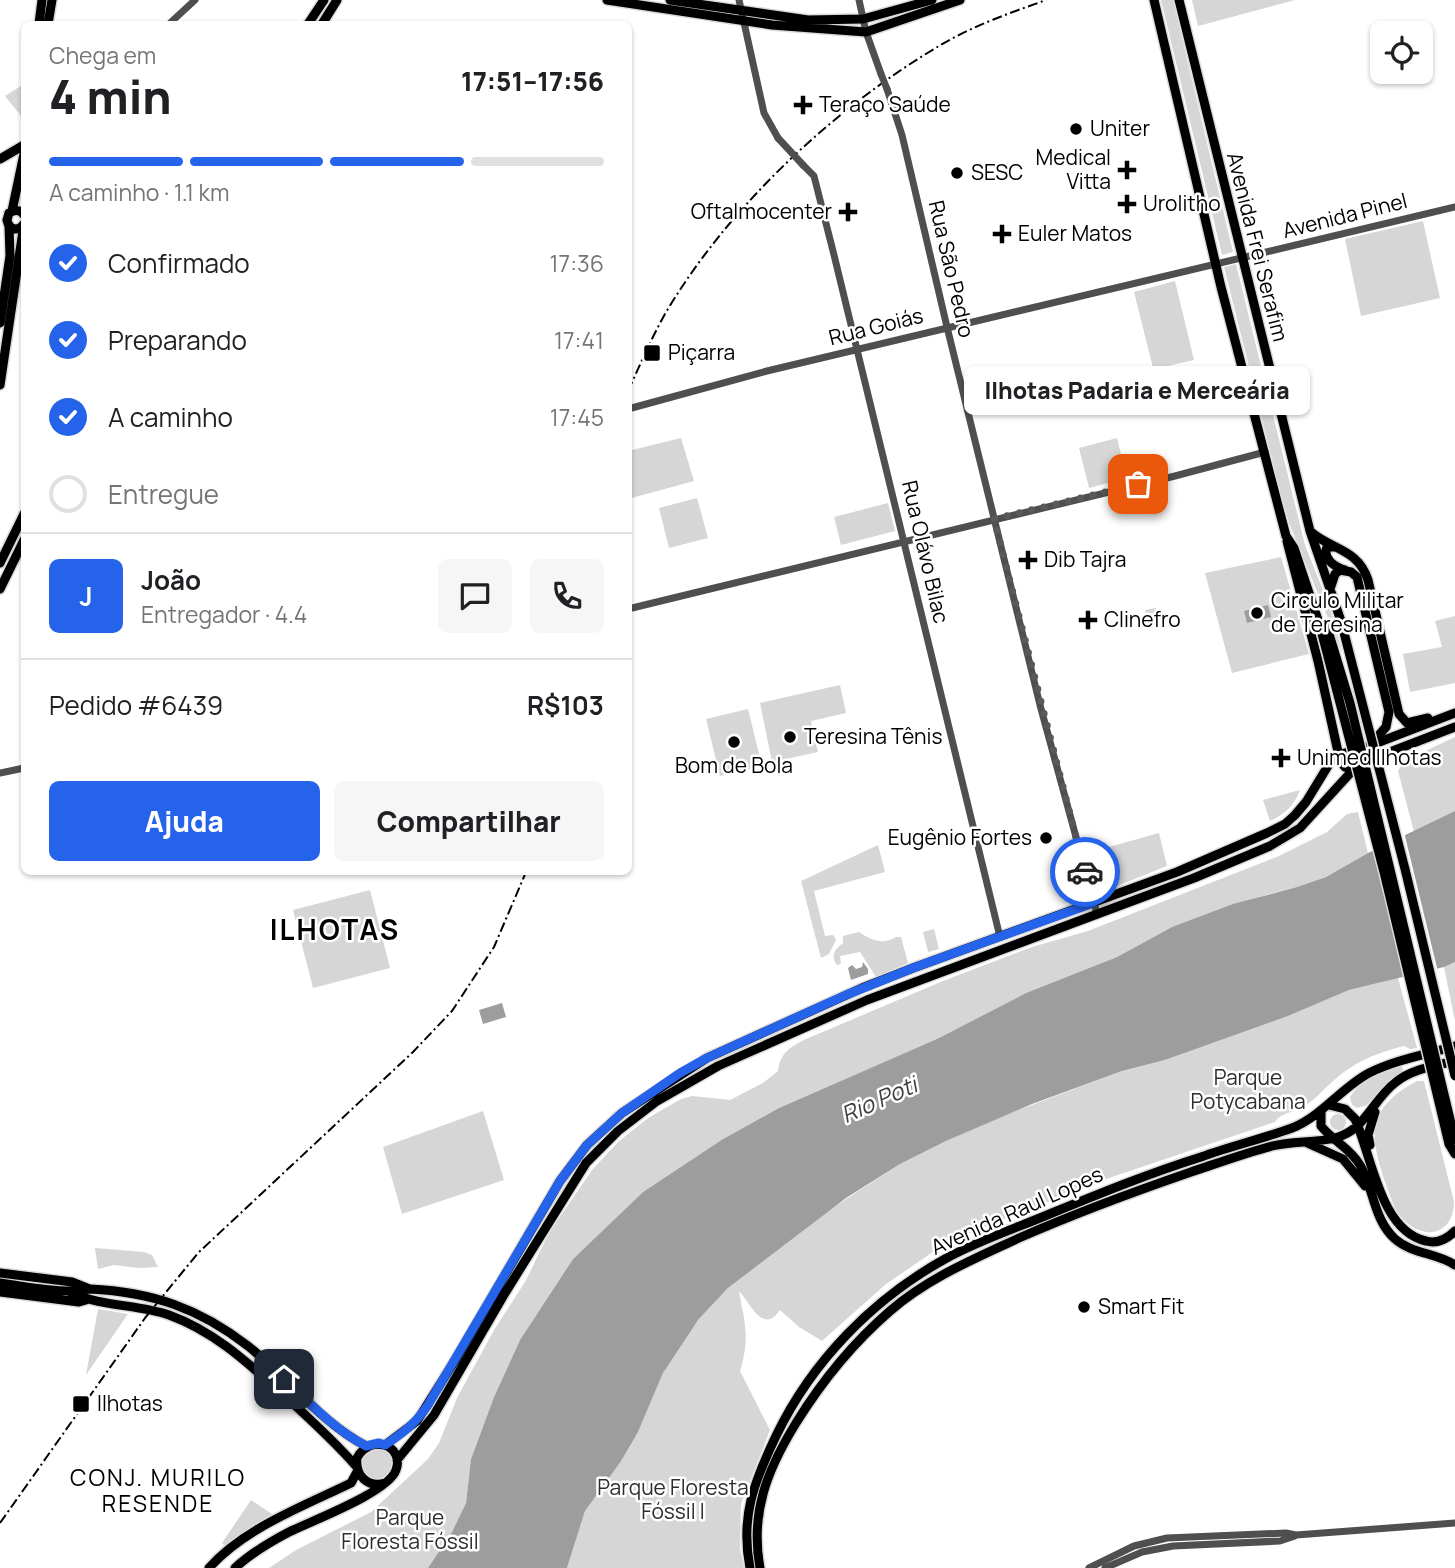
<!DOCTYPE html>
<html lang="pt">
<meta charset="utf-8">
<style>
:root{--surface:#fff;--page:#f6f6f6;--text:#202124;--muted:#757577;--line:#e0e0e0;--accent:#2563eb}
body{margin:0;font-family:Manrope,sans-serif;background:var(--page);color:var(--text);height:100vh;display:flex;flex-direction:column;font-size:26px;white-space:nowrap}
*{box-sizing:border-box;margin:0}
p{font-size:23px;color:var(--muted)}
.icon{flex:none;width:38px;height:38px;fill:none;stroke:currentColor;stroke-width:2;stroke-linecap:round;stroke-linejoin:round}
.map{position:relative;flex:1;overflow:hidden}
.sheet{position:absolute;left:21px;top:21px;width:611px;height:854px;display:flex;flex-direction:column;background:var(--surface);border-radius:10px;box-shadow:0 2px 5px #0004}
.sheet>*{flex:none}
.controls{position:absolute;left:1370px;top:21px;display:grid;gap:14px}
.controls a{display:grid;place-items:center;width:63px;height:63px;border-radius:10px;background:var(--surface);box-shadow:0 2px 5px #0004;font-size:35px}
.pin{position:absolute;display:grid;place-items:center;width:60px;height:60px;color:#fff;margin:-30px;border-radius:14px;box-shadow:0 4px 10px #0006}
.courier{position:absolute;display:grid;place-items:center;width:70px;height:70px;margin:-35px;border:5px solid #2563eb;border-radius:50%;background:#fff;color:#222;box-shadow:0 2px 9px #0007}
.bubble{position:absolute;height:49px;border-radius:10px;background:var(--surface);box-shadow:0 2px 5px #0004;font-size:23px;font-weight:800;line-height:49px;text-align:center}
.overview em{font-style:normal;font-weight:800}
.overview div{display:flex;flex-direction:column-reverse}
.overview{display:flex;align-items:center;justify-content:space-between;height:119px;padding:0 28px}
h1{font-size:46px;font-weight:800;line-height:52px}
.bar{display:grid;grid-template-columns:repeat(4,1fr);gap:10px 7px;align-content:center;height:84px;padding:0 28px}
.bar i{height:9px;border-radius:5px;background:var(--line)}
.bar .active{background:var(--accent)}
.bar p{grid-column:span 4}
.line{display:flex;align-items:center;gap:18px;padding:0 28px;border-top:2px solid var(--line)}
.line div{flex:1}
.round{display:grid;place-items:center;flex:none;width:74px;height:74px;border-radius:10px;background:var(--page)}
ol{padding:0 28px;list-style:none}
li{display:flex;align-items:center;gap:21px;height:77px}
li p{margin-inline-start:auto}
li .icon{padding:7px;border-radius:50%;background:var(--accent);color:#fff;stroke-width:4}
li:last-child{color:var(--muted)}
li i{width:38px;height:38px;border:4px solid var(--line);border-radius:50%}
.action{display:flex;gap:14px;margin-top:auto;padding:14px 28px}
.action a{flex:1;height:80px;border-radius:10px;background:var(--accent);color:#fff;font-size:28px;font-weight:800;line-height:80px;text-align:center}
.action a+a{background:var(--page);color:var(--text)}
.map>svg:first-child{display:block}
.green{fill:#d6d6d6}
.water{fill:#9d9d9d}
.pier{fill:#fff}
.lines{fill:none;stroke-linecap:round;stroke-linejoin:round}
.major-casing{stroke:#dbdbdb;stroke-width:12}
.minor{stroke:#4f4f4f;stroke-width:7}
.major{stroke:#000;stroke-width:9}
.rail{stroke:#000;stroke-width:2;stroke-dasharray:10 3.5 2 3.5;stroke-linecap:butt}
.major-bridge-casing{stroke:#dbdbdb;stroke-width:12;stroke-linecap:butt}
.minor-bridge{stroke:#4f4f4f;stroke-width:7}
.major-bridge{stroke:#000;stroke-width:9}
.done{stroke:#595959;stroke-width:7;stroke-dasharray:0 12.6}
.route{stroke:#2563eb;stroke-width:9}
.poi-dot{fill:#000;stroke:#fff;stroke-width:2.5}
.labels{text-anchor:middle;stroke-width:5;stroke-linejoin:round;paint-order:stroke}
.poi-label{font-size:21px;fill:#000;stroke:#fff;text-anchor:start}
.street-label{font-size:21px;fill:#000;stroke:#fff}
.park-label{font-size:21px;fill:#2d2d2d;stroke:#fff}
.water-label{font-size:23px;font-style:italic;fill:#3e3e3e;stroke:#fff}
.neighbourhood-label{font-size:23px;letter-spacing:2px;fill:#000;stroke:#fff}
.district-label{font-size:28px;font-weight:bold;letter-spacing:2px;fill:#000;stroke:#fff}
</style>
<div class="map">
<svg width="1455" height="1568" viewBox="0 0 1455 1568">
<rect width="100%" height="100%" fill="#fff"/>
<path class="green" d="M1161,0H1173L1233,252L1222,255Z
M1192,0H1295L1198,26Z
M24,84L21,116L5,96Z
M1423,221L1440,298L1361,316L1345,239Z
M1236,264L1305,545L1329,605L1343,655L1289,523L1279,487L1224,267Z
M1175,281L1194,360L1155,369L1153,368L1134,292Z
M681,438L694,481L628,499V451Z
M1117,438L1127,478L1089,488L1079,448Z
M697,498L708,538L669,548L659,508Z
M888,503L895,531L841,545L834,517Z
M1281,557L1309,654L1232,673L1205,573Z
M1156,608L1161,626L1149,629L1145,610Z
M1455,616V683L1410,692L1403,654L1442,647L1435,621Z
M840,685L846,713L811,721L818,752L772,762L760,703Z
M748,709L762,766L720,776L706,719Z
M1455,737V811L1414,832L1398,771L1404,761Z
M1300,790C1294,806 1285,814 1270,821L1263,800Z
M1358,812L1368,853L1326,877L1297,887L1265,895L1172,927L1117,957L1026,993L939,1038L779,1108L723,1139L643,1192L573,1259L520,1340L494,1397L471,1459L466,1503L452,1532L428,1568H269L296,1550L371,1512L428,1459L439,1443L457,1398L494,1330L525,1282L549,1233L592,1170L618,1142L648,1118L681,1099L692,1096L730,1100L763,1083L778,1071C780,1053 791,1046 806,1039L943,981L1032,947L1088,931L1279,856L1327,832L1347,814Z
M1159,833L1167,866L1095,895L1084,854Z
M878,845L885,872L814,891L825,936L833,935L836,940L829,954L821,958L801,881Z
M370,890L390,968L313,988L293,910Z
M934,929L939,949L928,952L923,932Z
M859,932C868,938 879,944 889,940C901,936 889,937 901,937L908,963L876,977L860,952L840,956L841,964L837,965C830,956 835,949 843,943V936Z
M1455,962V1021L1444,967Z
M1398,978L1417,1048L1410,1049L1404,1046C1376,1053 1354,1062 1332,1082C1322,1091 1314,1101 1303,1107C1293,1113 1281,1112 1275,1122L1109,1178L949,1241L886,1284L822,1341L799,1327L780,1310C763,1335 751,1304 739,1291C745,1324 750,1338 740,1371L770,1430L741,1504L740,1549L744,1568H567L585,1511L638,1432L663,1373L679,1345L698,1320L728,1288L820,1216L900,1164L946,1141L1003,1116L1122,1071L1165,1060L1288,1016L1349,990Z
M1402,1066L1403,1070L1365,1106L1357,1108L1352,1105L1350,1097C1361,1079 1382,1071 1402,1066Z
M1417,1081H1424L1454,1202C1454,1231 1429,1242 1406,1222C1395,1213 1391,1198 1386,1185C1369,1136 1366,1108 1417,1081Z
M483,1111L504,1180L402,1214L383,1147Z
M1330 1122a8 8 0 1 1 16 0a8 8 0 1 1-16 0Z
M95,1248L144,1252L152,1255L158,1267L139,1268L114,1265L98,1269Z
M98,1309L128,1314L86,1375Z
M361 1464a16 16 0 1 1 32 0a16 16 0 1 1-32 0Z
M251,1500L272,1514L225,1546L222,1543Z"/>
<path class="water" d="M1268,605L1271,617L1247,623L1244,611Z
M1455,811V962L1444,967L1349,990L1288,1016L1165,1060L1122,1071L1032,1104L946,1141L900,1164L846,1198L728,1288L698,1320L663,1373L638,1432L621,1461L585,1511L567,1568H428L452,1532L466,1503L471,1459L494,1397L520,1340L573,1259L643,1192L723,1139L779,1108L939,1038L1026,993L1117,957L1172,927L1233,904L1297,887L1326,877L1368,853Z
M863,962L868,969V974L851,980L848,968L852,965L856,969L862,967Z
M502,1003L506,1017L483,1024L479,1010Z"/>
<path class="pier" d="M1404,832L1438,972L1405,980L1372,847Z"/>
<g class="lines">
<defs>
<path id="major" d="M607,0L772,25L866,32L960,0
M670,0L808,20L863,19L932,0
M1154,0L1221,287L1286,536L1294,548L1320,626
M1179,0L1310,531L1341,621
M39,24L42,0
M48,24L52,0
M308,24L324,0
M322,24L337,0
M0,159L24,145
M12,211L24,154
M24,224C18,232 9,230 7,220L9,213C15,209 21,210 24,215
M0,323L10,256L9,226
M0,385L24,224
M1311,532C1332,550 1358,549 1368,580L1399,714L1407,723L1428,718
M1287,541L1318,661L1340,761L1345,767L1353,770
M1335,547H1327C1322,559 1335,567 1345,570
M0,563L24,514
M0,589L24,540
M1330,589L1335,574L1340,570L1351,572L1357,577L1389,712L1386,727L1372,743
M1329,1105L1345,1109L1355,1119C1372,1156 1380,1231 1426,1241C1437,1244 1447,1239 1455,1231
M1321,1111V1126C1333,1141 1350,1148 1360,1165C1374,1188 1373,1219 1395,1239C1412,1254 1437,1253 1455,1265
M1305,1142L1343,1159L1365,1186
M1449,1144L1455,1154
M1370,1145L1368,1135L1375,1112
M0,1273L72,1282L87,1288
M0,1283C23,1286 46,1291 69,1291C76,1292 83,1289 90,1289C152,1292 199,1308 248,1346C288,1378 320,1422 366,1446
M0,1292L79,1302L86,1300
M70,1292C101,1307 137,1304 169,1315C216,1332 250,1365 287,1398C311,1420 335,1442 356,1466
M385,1445L417,1421L456,1359L560,1181L587,1145L622,1113L707,1058L862,988L913,968L1177,872L1267,833L1285,824L1295,815L1306,802L1331,761L1338,755L1369,746L1455,713
M397,1460L434,1415L505,1293L586,1163L618,1131L657,1101L718,1066L867,1000L1194,878L1270,846L1300,828L1353,770L1390,752L1455,727
M209,1568C244,1528 304,1506 351,1483L357,1472
M235,1568C251,1553 270,1542 289,1532C311,1521 389,1492 396,1470C405,1445 370,1433 357,1458C355,1476 368,1488 385,1483
M750,1568C740,1517 754,1482 776,1436C812,1361 873,1299 945,1259C979,1240 1017,1228 1052,1213C1101,1193 1150,1173 1201,1157C1231,1146 1262,1139 1292,1128C1322,1116 1341,1088 1369,1073C1395,1060 1427,1054 1455,1046
M760,1568C750,1513 767,1470 796,1423C822,1381 853,1343 890,1311C928,1278 974,1259 1019,1238C1076,1213 1133,1192 1191,1172C1218,1163 1245,1153 1272,1146C1293,1141 1315,1143 1335,1138C1366,1130 1372,1100 1396,1082C1412,1069 1435,1066 1455,1061"/>
</defs>
<use href="#major" class="major-casing"/>
<path class="minor" d="M739,0L764,113L778,138
M859,0L866,32L881,74
M169,24L195,0
M887,89L902,135L947,327L1040,705L1097,914
M803,165L814,176L834,255L1000,937
M628,409L767,371L1455,207
M628,609L1175,476L1265,452
M0,773L24,768
M1089,1568L1134,1546L1167,1538L1286,1533L1296,1535L1455,1523
M1105,1568L1142,1552L1173,1546L1280,1541L1295,1536"/>
<use href="#major" class="major"/>
<path class="rail" d="M628,391C640,365 651,339 665,314C727,208 834,108 939,46C972,26 1010,13 1046,0
M0,1523L145,1318L198,1253L413,1052L452,1011L494,947L526,872"/>
<defs>
<path id="major-bridge" d="M1341,621L1405,869L1455,1076
M1326,624L1350,703L1455,1140
M1320,626L1384,872L1449,1144"/>
</defs>
<use href="#major-bridge" class="major-bridge-casing"/>
<path class="minor-bridge" d="M881,74L887,89
M778,138L803,165"/>
<use href="#major-bridge" class="major-bridge"/>
</g>
<g class="lines">
<path class="done" d="M1085,872L994,519L1138,484"/>
<path class="route" d="M284,1379C310,1403 335,1430 366,1446L379,1443L385,1445C403,1433 416,1423 428,1405L560,1181L587,1145L622,1113L680,1073L707,1058L846,995L913,968L1093,903L1085,872"/>
</g>
<g class="poi-dot">
<path d="M799.5 94.5h7v7h7v7h-7v7h-7v-7h-7v-7h7z"/>
<circle cx="1076" cy="129" r="7"/>
<path d="M1123.5 159.5h7v7h7v7h-7v7h-7v-7h-7v-7h7z"/>
<circle cx="957" cy="173" r="7"/>
<path d="M1123.5 193.5h7v7h7v7h-7v7h-7v-7h-7v-7h7z"/>
<path d="M844.5 201.5h7v7h7v7h-7v7h-7v-7h-7v-7h7z"/>
<path d="M998.5 223.5h7v7h7v7h-7v7h-7v-7h-7v-7h7z"/>
<rect x="643" y="344" width="18" height="18" rx="3.5"/>
<path d="M1024.5 549.5h7v7h7v7h-7v7h-7v-7h-7v-7h7z"/>
<circle cx="1257" cy="613" r="7"/>
<path d="M1084.5 609.5h7v7h7v7h-7v7h-7v-7h-7v-7h7z"/>
<circle cx="790" cy="737" r="7"/>
<circle cx="734" cy="742" r="7"/>
<path d="M1277.5 747.5h7v7h7v7h-7v7h-7v-7h-7v-7h7z"/>
<circle cx="1046" cy="838" r="7"/>
<circle cx="1084" cy="1307" r="7"/>
<rect x="72" y="1395" width="18" height="18" rx="3.5"/>
</g>
<g class="labels">
<g class="poi-label">
<text x="819" y="112">Teraço Saúde</text>
<text x="1090" y="136">Uniter</text>
<text x="1111" y="165" text-anchor="end">Medical<tspan x="1111" dy="24">Vitta</tspan></text>
<text x="971" y="180">SESC</text>
<text x="1143" y="211">Urolitho</text>
<text x="832" y="219" text-anchor="end">Oftalmocenter</text>
<text x="1018" y="241">Euler Matos</text>
<text x="668" y="360">Piçarra</text>
<text x="1044" y="567">Dib Tajra</text>
<text x="1271" y="608">Circulo Militar<tspan x="1271" dy="24">de Teresina</tspan></text>
<text x="1104" y="627">Clinefro</text>
<text x="804" y="744">Teresina Tênis</text>
<text x="1297" y="765">Unimed Ilhotas</text>
<text x="734" y="773" text-anchor="middle">Bom de Bola</text>
<text x="1032" y="845" text-anchor="end">Eugênio Fortes</text>
<text x="1098" y="1314">Smart Fit</text>
<text x="97" y="1411">Ilhotas</text>
</g>
<g class="street-label">
<text transform="translate(1345 216) rotate(-14)" y="7">Avenida Pinel</text>
<text transform="translate(1257 247) rotate(76)" y="7">Avenida Frei Serafim</text>
<text transform="translate(951 269) rotate(77)" y="7">Rua São Pedro</text>
<text transform="translate(876 327) rotate(-14)" y="7">Rua Goiás</text>
<text transform="translate(925 552) rotate(77)" y="7">Rua Olávo Bilac</text>
<text transform="translate(1017 1211) rotate(-24)" y="7">Avenida Raul Lopes</text>
</g>
<g class="park-label">
<text x="1248" y="1085">Parque<tspan x="1248" dy="24">Potycabana</tspan></text>
<text x="673" y="1495">Parque Floresta<tspan x="673" dy="24">Fóssil I</tspan></text>
<text x="410" y="1525">Parque<tspan x="410" dy="24">Floresta Fóssil</tspan></text>
</g>
<g class="water-label">
<text transform="translate(879 1100) rotate(-24)" y="8">Rio Poti</text>
</g>
<g class="neighbourhood-label">
<text x="158" y="1486">CONJ. MURILO<tspan x="158" dy="26">RESENDE</tspan></text>
</g>
<g class="district-label">
<text x="335" y="940">ILHOTAS</text>
</g>
</g>
</svg>
<div class="controls">
<a><svg class="icon" aria-label="locate" viewBox="0 0 24 24"><circle cx="12" cy="12" r="6"/><path d="M12 2v4M12 18v4M2 12h4M18 12h4"/></svg></a>
</div>
<div class="pin" style="left:1138px;top:484px;background:#ea580c"><svg class="icon" aria-label="bag" viewBox="0 0 24 24"><path d="M5 8h14l-1 12H6zM9 8a3 3 0 0 1 6 0"/></svg></div>
<div class="pin" style="left:284px;top:1379px;background:#1f2937"><svg class="icon" aria-label="home" viewBox="0 0 24 24"><path d="M3 11l9-7 9 7M6 9v11h12V9"/></svg></div>
<div class="courier" style="left:1085px;top:872px"><svg class="icon" aria-label="car" viewBox="0 0 24 24"><path d="M5 17H2v-5l4-1 3-4h7l3 4 3 1v5h-3M9 17h6M6 11h13"/><circle cx="7" cy="17" r="2"/><circle cx="17" cy="17" r="2"/></svg></div>
<div class="bubble" style="left:964px;top:366px;width:346px">Ilhotas Padaria e Merceária</div>
<section class="sheet">
<div class="overview"><div><h1>4 min</h1><p>Chega em</p></div><em>17:51–17:56</em></div>
<div class="bar"><i class="active"></i><i class="active"></i><i class="active"></i><i></i><p>A caminho · 1.1 km</p></div>
<ol>
<li><svg class="icon" aria-label="check" viewBox="0 0 24 24"><path d="M5 12l5 5 9-10"/></svg>Confirmado<p>17:36</p></li>
<li><svg class="icon" aria-label="check" viewBox="0 0 24 24"><path d="M5 12l5 5 9-10"/></svg>Preparando<p>17:41</p></li>
<li><svg class="icon" aria-label="check" viewBox="0 0 24 24"><path d="M5 12l5 5 9-10"/></svg>A caminho<p>17:45</p></li>
<li><i></i>Entregue</li>
</ol>
<div class="line" style="height:126px"><b class="round" style="background:var(--accent);color:#fff">J</b><div><b>João</b><p>Entregador · 4.4</p></div><a class="round"><svg class="icon" aria-label="chat" viewBox="0 0 24 24"><path d="M4 5h16v11H9l-5 4z"/></svg></a><a class="round"><svg class="icon" aria-label="phone" viewBox="0 0 24 24"><path d="M5 4h4l2 5-3 2q2 4 5 5l2-3 5 2v4C11 20 4 13 5 4z"/></svg></a></div>
<div class="line" style="height:91px"><div>Pedido #6439</div><b>R$103</b></div>
<div class="action"><a>Ajuda</a><a>Compartilhar</a></div>
</section>
</div>
